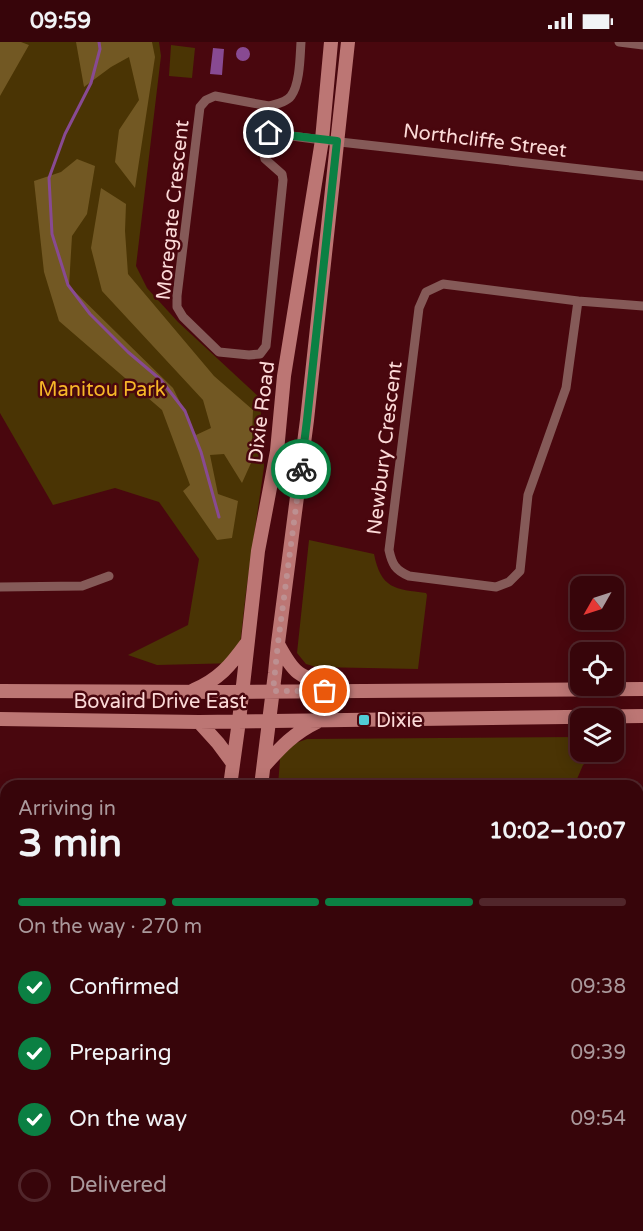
<!DOCTYPE html>
<meta charset="utf-8">
<style>
:root{--surface:#37050a;--page:#3e0f13;--text:#f1f3f6;--muted:#aa999c;--line:#51262b;--accent:#0b8043}
body{margin:0;font-family:"Varela Round",sans-serif;background:var(--page);color:var(--text);height:100vh;display:flex;flex-direction:column;font-size:22px;white-space:nowrap}
*{box-sizing:border-box;margin:0}
p{font-size:20px;color:var(--muted)}
.icon{flex:none;width:33px;height:33px;fill:none;stroke:currentColor;stroke-width:2;stroke-linecap:round;stroke-linejoin:round}
.map{position:relative;flex:1;overflow:hidden}
.side{position:absolute;left:0px;top:738px;width:644px;height:452px;display:flex;flex-direction:column;background:var(--surface);border-radius:18px 18px 0 0;box-shadow:0 3px 15px #0003,0 0 0 2px var(--line)}
.side>*{flex:none}
.needle{width:39px;rotate:231deg}
.buttons{position:absolute;left:570px;top:534px;display:grid;gap:12px}
.buttons a{display:grid;place-items:center;width:54px;height:54px;border-radius:12px;background:var(--surface);box-shadow:0 3px 15px #0003,0 0 0 2px var(--line);font-size:30px}
.pin{position:absolute;display:grid;place-items:center;width:51px;height:51px;color:#fff;margin:-26px;border:3px solid #fff;border-radius:50%;box-shadow:0 2px 6px #0007}
.courier{position:absolute;display:grid;place-items:center;width:60px;height:60px;margin:-30px;border:4px solid #0b8043;border-radius:50%;background:#fff;color:#222;box-shadow:0 2px 8px #0007}
.summary em{font-style:normal;font-weight:700}
.summary div{display:flex;flex-direction:column-reverse}
.summary{display:flex;align-items:center;justify-content:space-between;height:102px;padding:0 18px}
h1{font-size:39px;font-weight:700;line-height:45px}
.bar{display:grid;grid-template-columns:repeat(4,1fr);gap:9px 6px;align-content:center;height:72px;padding:0 18px}
.bar i{height:8px;border-radius:4px;background:var(--line)}
.bar .on{background:var(--accent)}
.bar p{grid-column:span 4}
ol{padding:0 18px;list-style:none}
li{display:flex;align-items:center;gap:18px;height:66px}
li p{margin-inline-start:auto}
li .icon{padding:6px;border-radius:50%;background:var(--accent);color:#fff;stroke-width:4}
li:last-child{color:var(--muted)}
li i{width:33px;height:33px;border:3px solid var(--line);border-radius:50%}
.status{display:flex;justify-content:space-between;align-items:center;height:42px;padding:0 30px;background:var(--surface);direction:ltr}
.status svg{height:16px;fill:currentColor}
.map>svg:first-child{display:block}
.green{fill:#4a3404}
.forest{fill:#725823}
.water{fill:#884a92}
.lines{fill:none;stroke-linecap:round;stroke-linejoin:round}
.stream{stroke:#884a92;stroke-width:3}
.minor{stroke:#855a58;stroke-width:9}
.secondary{stroke:#bc7674;stroke-width:14}
.done{stroke:#bd9091;stroke-width:6;stroke-dasharray:0 10.8}
.route{stroke:#0b8043;stroke-width:8}
.poi-dot{fill:#51ccd5;stroke:#49070e;stroke-width:2}
.labels{text-anchor:middle;stroke-width:5;stroke-linejoin:round;paint-order:stroke}
.street-label{font-size:20px;fill:#fcdad8;stroke:#49070e}
.park-label{font-size:20px;fill:#f6b728;stroke:#49070e}
.poi-label{font-size:20px;fill:#fcdad8;stroke:#49070e;text-anchor:start}
</style>
<div class="status"><b>09:59</b><svg viewBox="0 0 49 12"><path d="M0 12V9h3v3zM5 12V6h3v6zM10 12V3h3v9zM15 12V0h3v12zM26 1h20v11H26zM47 4h2v5h-2z"/></svg></div>
<div class="map">
<svg width="643" height="1189" viewBox="0 0 643 1189">
<rect width="100%" height="100%" fill="#49070e"/>
<path class="green" d="M0,0H159L161,14L136,224L147,246L178,280L260,356L264,425L246,550L238,621L157,623L128,613L188,583L199,517L159,460L115,446L53,463L0,371Z
M171,3L195,6L192,36L169,34Z
M309,498L374,512C381,547 395,547 426,551L427,553L418,627L316,625L306,622L297,611Z
M580,695V710H602L583,723L574,744H278L281,704L285,705L307,697Z
M638,913L643,914V1165H638Z
M219,1184H534V1189H218Z"/>
<path class="forest" d="M0,0H21L29,3L0,54Z
M76,0H152L155,15L135,146L115,120L119,88L139,58L129,15L111,25L84,45Z
M77,117L95,124L87,172L72,194L69,244L173,346L196,393L211,386L203,358L102,249L91,206L101,146L126,162L125,189L128,232L214,334L253,368L251,421L242,441L224,412L210,413L218,452L238,459L232,496L217,498L183,449L190,443L162,368L59,279L44,230L34,139L61,130Z"/>
<path class="water" d="M236 12a7 7 0 1 1 14 0a7 7 0 1 1-14 0Z
M213,6L224,7L222,33L210,32Z
M638,1025L641,1026L643,1028V1096L638,1097Z
M298,1184H374L375,1189H298Z
M398,1184H466V1189H396Z"/>
<g class="lines">
<path class="stream" d="M99,0L100,7L91,41L65,92L49,136L52,192L68,243L90,272L128,310L161,338L185,369L201,410L219,475"/>
<path class="minor" d="M619,0L643,3
M215,54L269,64V91L263,107L265,117L282,132L283,138L266,304L260,312L249,313L219,310L183,275L177,265V254L200,65L206,58Z
M269,64C276,62 287,60 291,54C300,42 300,15 301,0
M269,91L322,98L643,134
M578,259L566,346L528,453L520,529L509,540L496,545L409,534C395,528 392,522 389,508L419,266L426,250L443,242L578,259L643,264
M0,545L82,544L109,534
M4,766L6,865
M638,766H643
M638,863H643
M0,985L6,987
M85,1189L86,1184"/>
<path class="secondary" d="M278,602C295,634 299,634 333,645
M194,648C219,637 230,624 246,602
M0,649L228,650L643,647
M0,677L199,680L643,674
M199,680L218,701L232,720
M264,724C281,705 294,691 317,680
M230,744L239,679L258,509L277,409L284,334L322,98L331,0
M261,744L275,631L278,601L307,378L348,0
M199,1189V1184
M215,1189V1184"/>
</g>
<g class="lines">
<path class="done" d="M301,427L278,601L273,649H325"/>
<path class="route" d="M269,91L337,99L307,378L301,427"/>
</g>
<rect class="poi-dot" x="358" y="672" width="12" height="12" rx="3"/>
<g class="labels">
<g class="street-label">
<text transform="translate(485 98) rotate(7)" y="7">Northcliffe Street</text>
<text transform="translate(172 168) rotate(-84)" y="7">Moregate Crescent</text>
<text transform="translate(261 370) rotate(-83)" y="7">Dixie Road</text>
<text transform="translate(384 406) rotate(-83)" y="7">Newbury Crescent</text>
<text x="160" y="666">Bovaird Drive East</text>
</g>
<g class="park-label">
<text x="102" y="354">Manitou Park</text>
</g>
<g class="poi-label">
<text x="376" y="685">Dixie</text>
</g>
</g>
</svg>
<div class="buttons">
<a><svg class="needle" viewBox="-14 -14 28 28"><path d="M0-13l5 13h-10z" fill="#e53935"/><path d="M0 13l5-13h-10z" fill="#aa999c"/></svg></a>
<a><svg class="icon" aria-label="locate" viewBox="0 0 24 24"><circle cx="12" cy="12" r="6"/><path d="M12 2v4M12 18v4M2 12h4M18 12h4"/></svg></a>
<a><svg class="icon" aria-label="layers" viewBox="0 0 24 24"><path d="M12 4l9 5-9 5-9-5zM3 14l9 5 9-5"/></svg></a>
</div>
<div class="pin" style="left:325px;top:649px;background:#ea580c"><svg class="icon" aria-label="bag" viewBox="0 0 24 24"><path d="M5 8h14l-1 12H6zM9 8a3 3 0 0 1 6 0"/></svg></div>
<div class="pin" style="left:269px;top:91px;background:#1f2937"><svg class="icon" aria-label="home" viewBox="0 0 24 24"><path d="M3 11l9-7 9 7M6 9v11h12V9"/></svg></div>
<div class="courier" style="left:301px;top:427px"><svg class="icon" aria-label="bike" viewBox="0 0 24 24"><circle cx="6" cy="16" r="4"/><circle cx="18" cy="16" r="4"/><path d="M6 16l4-8h5l3 8M10 8l3 8H6M13 5h3"/></svg></div>
<section class="side">
<div class="summary"><div><h1>3 min</h1><p>Arriving in</p></div><em>10:02–10:07</em></div>
<div class="bar"><i class="on"></i><i class="on"></i><i class="on"></i><i></i><p>On the way · 270 m</p></div>
<ol>
<li><svg class="icon" aria-label="check" viewBox="0 0 24 24"><path d="M5 12l5 5 9-10"/></svg>Confirmed<p>09:38</p></li>
<li><svg class="icon" aria-label="check" viewBox="0 0 24 24"><path d="M5 12l5 5 9-10"/></svg>Preparing<p>09:39</p></li>
<li><svg class="icon" aria-label="check" viewBox="0 0 24 24"><path d="M5 12l5 5 9-10"/></svg>On the way<p>09:54</p></li>
<li><i></i>Delivered</li>
</ol>
</section>
</div>
